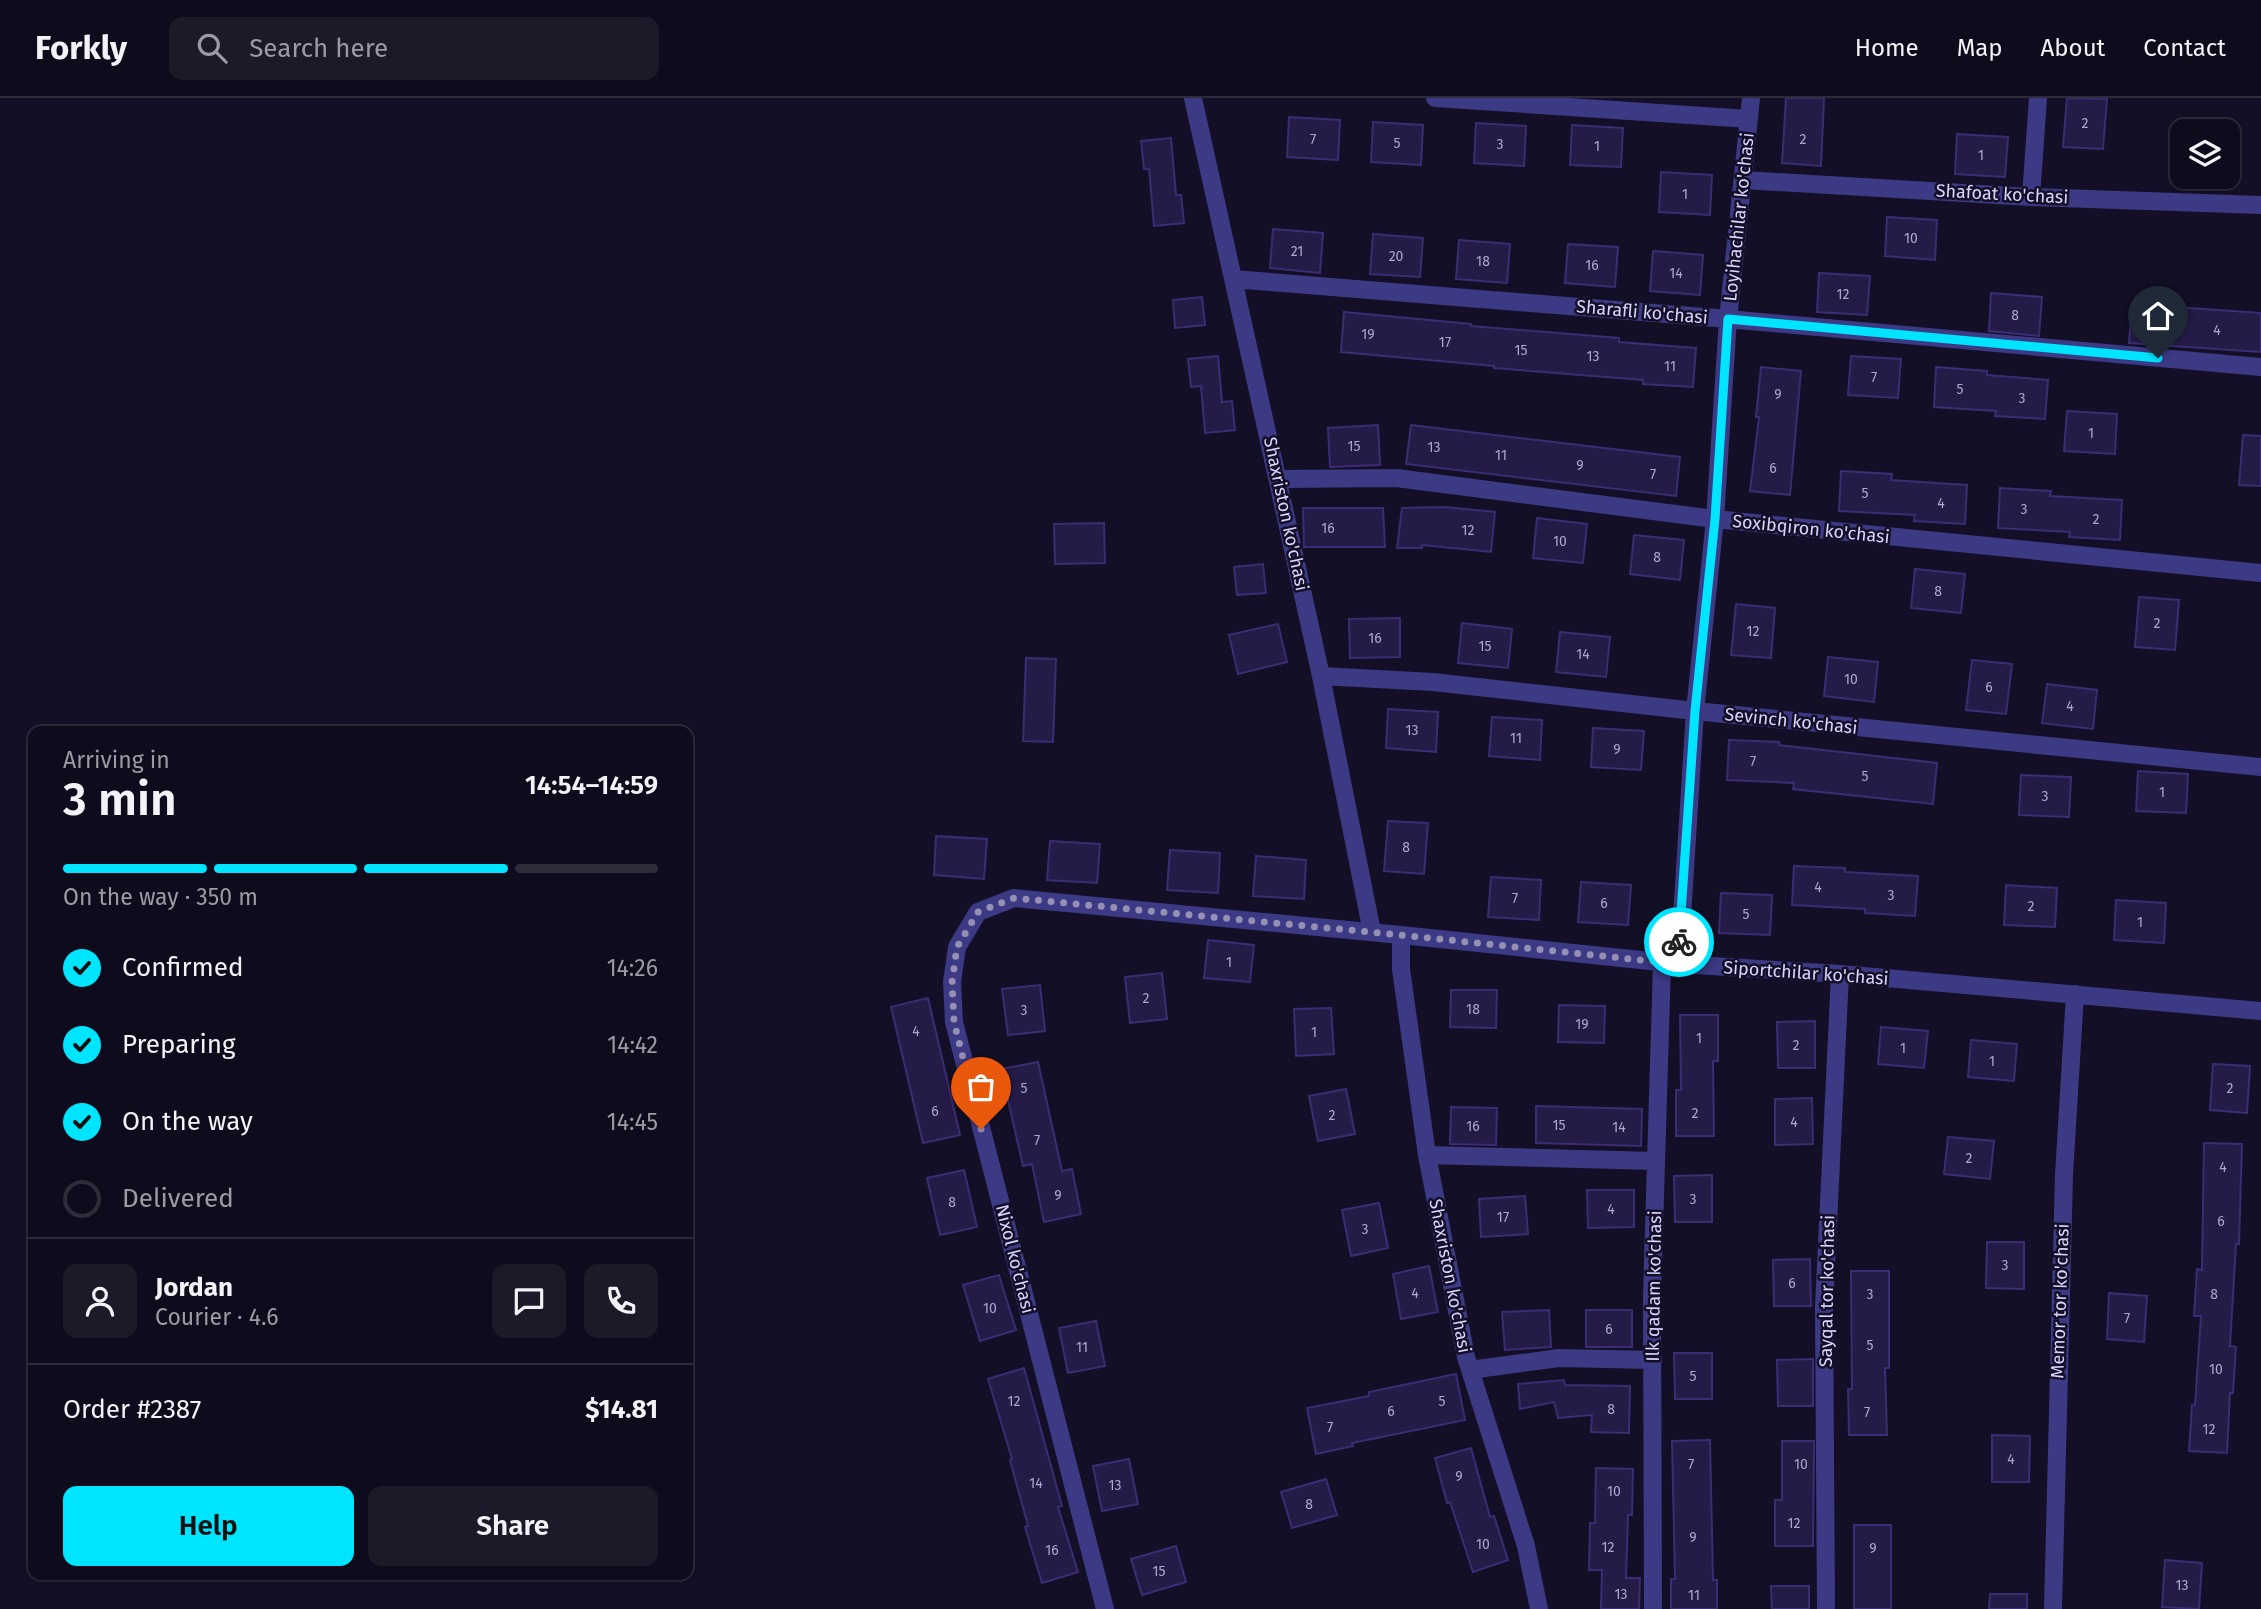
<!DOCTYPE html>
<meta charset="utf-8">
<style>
:root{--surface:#0e0b1c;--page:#1c1929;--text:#f1f3f6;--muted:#9b9ba3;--line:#2e2b3b;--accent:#00e5ff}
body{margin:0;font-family:"Fira Sans",sans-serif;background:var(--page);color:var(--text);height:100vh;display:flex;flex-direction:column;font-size:26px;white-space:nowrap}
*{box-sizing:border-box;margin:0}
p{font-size:23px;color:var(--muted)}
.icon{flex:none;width:38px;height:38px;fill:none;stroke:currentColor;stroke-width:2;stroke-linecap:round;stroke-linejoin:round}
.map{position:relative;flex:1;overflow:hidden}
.side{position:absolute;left:28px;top:628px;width:665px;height:854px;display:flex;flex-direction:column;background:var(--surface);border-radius:14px;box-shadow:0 2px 5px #0004,0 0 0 2px var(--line)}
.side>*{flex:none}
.fabs{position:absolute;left:2170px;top:21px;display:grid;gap:14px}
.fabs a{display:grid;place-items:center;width:70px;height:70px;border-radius:14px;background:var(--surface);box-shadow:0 2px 5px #0004,0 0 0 2px var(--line);font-size:35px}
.pin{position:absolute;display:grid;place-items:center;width:60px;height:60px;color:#fff;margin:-72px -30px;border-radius:50% 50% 50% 0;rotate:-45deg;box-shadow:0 0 7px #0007}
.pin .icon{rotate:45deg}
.courier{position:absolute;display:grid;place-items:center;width:70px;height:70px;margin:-35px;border:5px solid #00e5ff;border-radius:50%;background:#fff;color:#222;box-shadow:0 2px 9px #0007}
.head em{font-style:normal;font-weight:600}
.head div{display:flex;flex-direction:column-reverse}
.head{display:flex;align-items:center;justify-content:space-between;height:119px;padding:0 35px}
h1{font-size:46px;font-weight:600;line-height:52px}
.bar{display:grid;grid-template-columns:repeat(4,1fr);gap:10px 7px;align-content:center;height:84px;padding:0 35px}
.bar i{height:9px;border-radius:5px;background:var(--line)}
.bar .current{background:var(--accent)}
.bar p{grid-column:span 4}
.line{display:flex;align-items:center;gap:18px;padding:0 35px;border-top:2px solid var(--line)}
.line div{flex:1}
.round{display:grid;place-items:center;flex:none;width:74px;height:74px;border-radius:14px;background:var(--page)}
ol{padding:0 35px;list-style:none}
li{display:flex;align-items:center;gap:21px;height:77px}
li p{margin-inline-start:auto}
li .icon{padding:7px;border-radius:50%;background:var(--accent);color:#111;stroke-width:4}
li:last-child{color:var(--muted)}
li i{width:38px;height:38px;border:4px solid var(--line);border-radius:50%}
.action{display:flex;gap:14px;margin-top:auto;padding:14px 35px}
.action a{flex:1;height:80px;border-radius:14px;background:var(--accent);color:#111;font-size:28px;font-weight:600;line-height:80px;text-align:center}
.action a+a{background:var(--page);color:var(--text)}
header{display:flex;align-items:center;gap:42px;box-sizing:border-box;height:98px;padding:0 35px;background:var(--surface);border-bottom:2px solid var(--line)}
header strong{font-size:33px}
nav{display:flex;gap:38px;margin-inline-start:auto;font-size:24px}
.search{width:490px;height:63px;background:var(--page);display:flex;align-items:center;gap:18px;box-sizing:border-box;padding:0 24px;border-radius:14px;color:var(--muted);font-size:26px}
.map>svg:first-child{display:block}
.building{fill:#241b47;stroke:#3b2d73;stroke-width:2}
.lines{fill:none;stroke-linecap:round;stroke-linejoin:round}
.street{stroke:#3d3a85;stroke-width:18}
.done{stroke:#948fb3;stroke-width:7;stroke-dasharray:0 12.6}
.route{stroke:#00e5ff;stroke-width:9}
.labels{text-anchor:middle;stroke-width:5;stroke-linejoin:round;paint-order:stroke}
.number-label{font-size:14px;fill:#aca6d1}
.street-label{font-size:18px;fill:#d9d4ff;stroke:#130f26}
</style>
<header>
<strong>Forkly</strong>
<div class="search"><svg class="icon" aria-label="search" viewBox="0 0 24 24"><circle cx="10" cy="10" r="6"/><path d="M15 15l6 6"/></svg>Search here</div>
<nav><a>Home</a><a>Map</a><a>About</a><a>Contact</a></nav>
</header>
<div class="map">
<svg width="2261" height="1511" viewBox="0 0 2261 1511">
<rect width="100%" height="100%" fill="#130f26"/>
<path class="building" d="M1786,0H1824L1821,68L1782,65Z
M2067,0L2107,1L2103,51L2063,49Z
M1289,19L1340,22L1338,62L1287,59Z
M1373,24L1423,27L1421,67L1371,64Z
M1476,25L1526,28L1524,68L1474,65Z
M1572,27L1623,30L1621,69L1570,67Z
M1957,36L2008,39L2005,79L1955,76Z
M1171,40L1176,97H1181L1184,125L1154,128L1149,71H1144L1141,43Z
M1661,74L1712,77L1710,117L1659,114Z
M1887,119L1937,122L1935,162L1885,158Z
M1273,131L1323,135L1320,175L1270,170Z
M1373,136L1423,140L1420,179L1370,176Z
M1459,142L1510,146L1507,185L1456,181Z
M1568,146L1618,149L1615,189L1565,185Z
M1653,153L1703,157L1700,197L1650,193Z
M1819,175L1870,178L1867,217L1817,214Z
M1991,195L2042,199L2039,238L1989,233Z
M1202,199L1205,227L1175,230L1173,202Z
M2132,206L2261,215V254L2129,245Z
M1344,214L1471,226V228L1619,240V244L1696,250L1693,289L1643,286V282L1494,270V268L1341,254Z
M1218,258L1222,304L1232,303L1235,332L1205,335L1201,288L1191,289L1188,261Z
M1851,258L1901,261L1898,300L1848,297Z
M1761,269L1801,273L1790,397L1750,393L1759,319H1756Z
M1936,269L1987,273V277L2048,282L2045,321L1995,318L1996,313L1934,309Z
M2067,313L2117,316L2115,356L2064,353Z
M1378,327L1380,367L1330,369L1328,330Z
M1411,327L1680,359L1676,398L1406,366Z
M2243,337L2261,338V388L2239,387Z
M1841,373L1892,376L1891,382L1967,387L1965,426L1914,423L1915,417L1839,413Z
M2000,390L2051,393L2050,398L2122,402L2120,442L2069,439L2070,434L1998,430Z
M1445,409L1495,414L1491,454L1422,447V450H1397L1402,410Z
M1303,410H1383L1385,449H1304Z
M1537,420L1587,426L1583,465L1533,460Z
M1104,425L1105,465L1055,466L1054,426Z
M1634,437L1684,442L1680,482L1630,476Z
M1263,466L1266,495L1237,497L1234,469Z
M1915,471L1965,476L1961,515L1911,510Z
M2139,499L2179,502L2175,552L2135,549Z
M1736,506L1775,510L1771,560L1731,557Z
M1400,520V559L1350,560L1349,521Z
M1462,525L1512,531L1508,570L1458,565Z
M1278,526L1287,564L1238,576L1229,537Z
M1560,534L1610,539L1606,579L1556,574Z
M1828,559L1878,564L1874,604L1824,598Z
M1026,560L1056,561L1053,644L1023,643Z
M1972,562L2012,566L2006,616L1966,612Z
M2047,586L2097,592L2093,631L2042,625Z
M1388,611L1438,614L1436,654L1386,650Z
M1492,619L1542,622L1540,662L1489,658Z
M1593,630L1644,633L1641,672L1591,669Z
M1729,642L1779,644V647L1937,665L1933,706L1793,691L1794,685L1727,682Z
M2138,673L2188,676L2186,715L2136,713Z
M2021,677L2071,679L2069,719L2019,717Z
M1388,723L1428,725L1424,776L1384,773Z
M936,738L987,741L984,781L934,777Z
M1050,743L1100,746L1097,785L1047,782Z
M1170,752L1220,755L1218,795L1167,792Z
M1256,758L1306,762L1304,801L1253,798Z
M1794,768L1845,770V774L1918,778L1915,818L1865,815V811L1792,807Z
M1491,779L1541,782L1539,822L1488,819Z
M1581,784L1631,787L1628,827L1578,824Z
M2006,787L2057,790L2055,829L2004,827Z
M1721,795L1772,797L1770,837L1719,835Z
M2116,802L2166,805L2164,845L2114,842Z
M1208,842L1254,847L1250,884L1204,880Z
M1162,875L1167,921L1130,925L1125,879Z
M1040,887L1045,933L1008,937L1002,891Z
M1451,892H1497L1496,930L1450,929Z
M928,900L960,1037L923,1045L891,909Z
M1559,907L1605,908L1604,945L1558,944Z
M1331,910L1334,956L1296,958L1294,911Z
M1680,917H1718V963H1713L1714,1038H1676V992H1681Z
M1815,923V970H1778L1777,924Z
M1881,929L1928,933L1924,970L1878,966Z
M1971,942L2017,946L2014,983L1968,979Z
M1038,964L1062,1073L1072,1071L1081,1116L1044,1124L1032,1066L1023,1068L1001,971Z
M2213,966L2250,968L2247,1015L2210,1012Z
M1346,991L1355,1036L1318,1043L1309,998Z
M1812,1000L1813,1046L1775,1047V1001Z
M1536,1008L1642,1011L1641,1048L1536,1045Z
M1451,1009L1497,1010L1496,1047L1450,1046Z
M1948,1039L1994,1043L1990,1081L1944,1076Z
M2204,1045L2242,1046L2239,1146H2236L2230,1248L2236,1249L2233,1295H2230L2227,1355L2189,1353L2192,1307H2195L2201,1218H2194L2197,1171L2202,1172Z
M964,1072L977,1129L940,1137L927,1080Z
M1712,1077V1124H1675L1674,1078Z
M1587,1092H1634V1129L1588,1130Z
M1525,1098L1528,1136L1481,1139L1479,1101Z
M1379,1105L1388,1150L1351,1158L1342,1112Z
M1987,1144H2024V1191L1986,1190Z
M1810,1161L1811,1208H1774L1773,1162Z
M1429,1168L1438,1214L1401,1221L1393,1176Z
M1851,1173H1889V1270H1885L1887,1337H1849L1848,1291H1852Z
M999,1177L1016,1232L980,1243L963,1187Z
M2109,1195L2147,1198L2144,1244L2107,1241Z
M1549,1212L1551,1249L1505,1252L1502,1214Z
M1586,1212H1632V1249H1586Z
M1096,1223L1105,1268L1068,1275L1059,1230Z
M1674,1255H1712V1301H1675Z
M1813,1261V1308H1778L1777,1262Z
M1024,1270L1062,1408L1058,1409L1078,1474L1042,1485L1025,1429L1028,1428L1010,1362L1012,1361L988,1281Z
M1456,1276L1465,1322L1352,1345L1353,1348L1316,1356L1307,1310L1369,1298V1294Z
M1564,1282L1565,1287L1630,1288L1629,1335L1591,1334L1592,1317L1558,1320L1554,1304L1520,1311L1518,1286Z
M1992,1337L2030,1338L2029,1384H1992Z
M1710,1342L1713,1482H1717V1511H1671V1481H1675L1672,1343Z
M1782,1343H1814L1813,1448H1775V1402H1782Z
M1471,1350L1490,1419L1494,1418L1508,1462L1473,1474L1450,1404L1447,1405L1435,1360Z
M1129,1361L1138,1406L1102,1413L1093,1368Z
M1596,1370L1633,1371L1632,1417H1628L1626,1480H1640L1639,1511H1601L1602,1472H1589L1590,1425H1595Z
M1326,1381L1337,1417L1292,1430L1281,1394Z
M1854,1427H1891V1511H1854Z
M1176,1448L1186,1484L1142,1497L1131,1461Z
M2165,1462L2202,1465L2199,1511L2162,1509Z
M1771,1488H1809V1511H1772Z
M1990,1496H2027V1511H1989Z"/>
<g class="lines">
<path class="street" d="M1193,0L1321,578L1372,834
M1435,0L1749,21
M1743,82L2031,99L2261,107
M2031,99L2038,0
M1233,181L1728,221L2261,269
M1279,381L1396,380L1715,421L2261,475
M1321,578L1433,584L1695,613L2261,669
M1401,837V871L1427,1057L1466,1259L1526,1448L1539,1511
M1679,866L1695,613L1715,421L1728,221L1751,0
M1427,1057L1656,1063
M1470,1272L1559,1260L1653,1262
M1105,1511L954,924L952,884L957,849L978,814L1014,800L1401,837L1679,866L1840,876L2261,913
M1653,1511L1652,1199L1662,865
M1826,1511L1824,1209L1840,876
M2053,1511L2064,1077L2075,896"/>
</g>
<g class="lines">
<path class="done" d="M981,1031L954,924L952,884L957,849L978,814L1014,800L1401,837L1679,866V844"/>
<path class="route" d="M1679,844L1695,613L1715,421L1728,221L2158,260"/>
</g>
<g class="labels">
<g class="number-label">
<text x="2085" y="30">2</text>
<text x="1313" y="46">7</text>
<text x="1803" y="46">2</text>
<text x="1397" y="50">5</text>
<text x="1500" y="51">3</text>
<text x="1597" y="53">1</text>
<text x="1981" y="62">1</text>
<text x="1685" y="101">1</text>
<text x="1911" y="145">10</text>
<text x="1297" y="158">21</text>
<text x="1396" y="163">20</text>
<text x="1483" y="168">18</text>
<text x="1592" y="172">16</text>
<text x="1676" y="180">14</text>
<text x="1843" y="201">12</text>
<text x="2015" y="222">8</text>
<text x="2217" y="237">4</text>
<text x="1368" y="241">19</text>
<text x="1445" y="249">17</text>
<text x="1521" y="257">15</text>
<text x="1593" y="263">13</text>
<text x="1670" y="273">11</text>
<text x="1874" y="284">7</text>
<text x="1960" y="296">5</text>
<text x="1778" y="301">9</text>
<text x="2022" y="305">3</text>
<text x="2091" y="340">1</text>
<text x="1354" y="353">15</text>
<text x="1434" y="354">13</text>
<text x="1501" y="362">11</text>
<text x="1580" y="372">9</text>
<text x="1773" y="375">6</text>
<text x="1653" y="381">7</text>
<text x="1865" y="400">5</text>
<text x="1941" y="410">4</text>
<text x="2024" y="416">3</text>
<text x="2096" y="426">2</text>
<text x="1328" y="435">16</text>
<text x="1468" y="437">12</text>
<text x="1560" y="448">10</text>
<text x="1657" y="464">8</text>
<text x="1938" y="498">8</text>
<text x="2157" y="530">2</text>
<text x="1753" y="538">12</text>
<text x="1375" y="545">16</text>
<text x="1485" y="553">15</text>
<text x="1583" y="561">14</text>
<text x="1851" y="586">10</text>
<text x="1989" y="594">6</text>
<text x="2070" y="613">4</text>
<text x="1412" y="637">13</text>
<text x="1516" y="645">11</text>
<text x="1617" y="656">9</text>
<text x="1753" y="668">7</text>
<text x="1865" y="683">5</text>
<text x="2162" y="699">1</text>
<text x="2045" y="703">3</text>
<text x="1406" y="754">8</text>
<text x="1818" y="794">4</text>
<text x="1891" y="802">3</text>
<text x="1515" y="805">7</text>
<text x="1604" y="810">6</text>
<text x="2031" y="813">2</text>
<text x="1746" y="821">5</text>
<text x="2140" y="829">1</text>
<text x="1229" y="869">1</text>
<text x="1146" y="905">2</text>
<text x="1473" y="916">18</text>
<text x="1024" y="917">3</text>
<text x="1582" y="931">19</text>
<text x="916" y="938">4</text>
<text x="1314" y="939">1</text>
<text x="1699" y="945">1</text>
<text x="1796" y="952">2</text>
<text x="1903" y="955">1</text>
<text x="1992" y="968">1</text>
<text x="1024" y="995">5</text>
<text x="2230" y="995">2</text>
<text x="935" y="1018">6</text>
<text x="1695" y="1020">2</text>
<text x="1332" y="1022">2</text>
<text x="1794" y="1029">4</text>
<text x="1559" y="1032">15</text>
<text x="1473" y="1033">16</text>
<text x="1619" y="1034">14</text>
<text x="1037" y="1047">7</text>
<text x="1969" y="1065">2</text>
<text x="2223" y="1074">4</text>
<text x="1058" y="1102">9</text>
<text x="1693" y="1106">3</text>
<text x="952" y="1109">8</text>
<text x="1611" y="1116">4</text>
<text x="1503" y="1124">17</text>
<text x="2221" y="1128">6</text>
<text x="1365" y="1136">3</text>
<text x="2005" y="1172">3</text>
<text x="1792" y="1190">6</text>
<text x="1415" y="1200">4</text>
<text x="1870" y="1201">3</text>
<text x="2214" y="1201">8</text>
<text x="990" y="1215">10</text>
<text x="2127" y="1225">7</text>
<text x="1609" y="1236">6</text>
<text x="1870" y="1252">5</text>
<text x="1082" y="1254">11</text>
<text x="2216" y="1276">10</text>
<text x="1693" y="1283">5</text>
<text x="1014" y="1308">12</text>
<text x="1442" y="1308">5</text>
<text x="1611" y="1316">8</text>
<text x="1391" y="1318">6</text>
<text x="1867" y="1319">7</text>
<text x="1330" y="1334">7</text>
<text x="2209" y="1336">12</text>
<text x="2011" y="1366">4</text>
<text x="1691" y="1371">7</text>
<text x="1801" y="1371">10</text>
<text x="1459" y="1383">9</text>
<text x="1036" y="1390">14</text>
<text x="1115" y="1392">13</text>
<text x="1614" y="1398">10</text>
<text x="1309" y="1411">8</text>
<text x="1794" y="1430">12</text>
<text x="1693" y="1444">9</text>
<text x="1483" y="1451">10</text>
<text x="1608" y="1454">12</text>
<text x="1873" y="1455">9</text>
<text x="1052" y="1457">16</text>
<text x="1159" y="1478">15</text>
<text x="2182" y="1492">13</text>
<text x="1621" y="1501">13</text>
<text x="1694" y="1502">11</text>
</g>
<g class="street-label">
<text transform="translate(2002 96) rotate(3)" y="6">Shafoat ko'chasi</text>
<text transform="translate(1739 119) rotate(-84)" y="6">Loyihachilar ko'chasi</text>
<text transform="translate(1642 214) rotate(5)" y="6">Sharafli ko'chasi</text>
<text transform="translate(1286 416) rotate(78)" y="6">Shaxriston ko'chasi</text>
<text transform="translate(1811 431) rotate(6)" y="6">Soxibqiron ko'chasi</text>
<text transform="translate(1791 623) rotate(6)" y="6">Sevinch ko'chasi</text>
<text transform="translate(1806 875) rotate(4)" y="6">Siportchilar ko'chasi</text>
<text transform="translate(1015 1161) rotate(76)" y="6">Nixol ko'chasi</text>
<text transform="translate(1450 1178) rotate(79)" y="6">Shaxriston ko'chasi</text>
<text transform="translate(1654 1188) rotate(-89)" y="6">Ilk qadam ko'chasi</text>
<text transform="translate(1827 1193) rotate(-89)" y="6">Sayqal tor ko'chasi</text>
<text transform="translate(2060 1203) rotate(-88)" y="6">Memor tor ko'chasi</text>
</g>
</g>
</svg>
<div class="fabs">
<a><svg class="icon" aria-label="layers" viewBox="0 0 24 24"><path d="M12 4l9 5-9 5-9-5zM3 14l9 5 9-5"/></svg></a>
</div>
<div class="pin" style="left:981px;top:1031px;background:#ea580c"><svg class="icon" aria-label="bag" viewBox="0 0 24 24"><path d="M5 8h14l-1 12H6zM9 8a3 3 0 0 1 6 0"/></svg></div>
<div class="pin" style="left:2158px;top:260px;background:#1f2937"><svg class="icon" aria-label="home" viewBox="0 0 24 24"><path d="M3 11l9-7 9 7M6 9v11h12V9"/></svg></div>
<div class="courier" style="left:1679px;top:844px"><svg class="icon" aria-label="bike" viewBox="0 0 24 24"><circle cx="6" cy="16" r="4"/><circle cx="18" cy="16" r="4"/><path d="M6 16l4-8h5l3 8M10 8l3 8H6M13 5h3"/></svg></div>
<section class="side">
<div class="head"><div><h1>3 min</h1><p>Arriving in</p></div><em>14:54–14:59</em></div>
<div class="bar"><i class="current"></i><i class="current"></i><i class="current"></i><i></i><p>On the way · 350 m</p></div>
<ol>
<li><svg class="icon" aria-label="check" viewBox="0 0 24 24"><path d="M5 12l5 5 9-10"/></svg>Confirmed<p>14:26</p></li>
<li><svg class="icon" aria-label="check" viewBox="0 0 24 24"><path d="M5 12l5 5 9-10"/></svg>Preparing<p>14:42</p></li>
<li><svg class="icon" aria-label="check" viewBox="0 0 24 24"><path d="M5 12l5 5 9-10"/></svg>On the way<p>14:45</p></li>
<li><i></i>Delivered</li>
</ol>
<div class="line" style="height:126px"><a class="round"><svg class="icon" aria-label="person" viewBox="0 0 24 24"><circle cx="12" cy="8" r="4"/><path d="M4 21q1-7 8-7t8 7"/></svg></a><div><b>Jordan</b><p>Courier · 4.6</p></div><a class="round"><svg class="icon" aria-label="chat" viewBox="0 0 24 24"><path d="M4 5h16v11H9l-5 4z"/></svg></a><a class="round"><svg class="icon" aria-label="phone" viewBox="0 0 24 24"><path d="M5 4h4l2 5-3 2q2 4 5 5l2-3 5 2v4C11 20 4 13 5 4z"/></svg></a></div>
<div class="line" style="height:91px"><div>Order #2387</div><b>$14.81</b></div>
<div class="action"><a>Help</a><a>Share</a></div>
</section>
</div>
